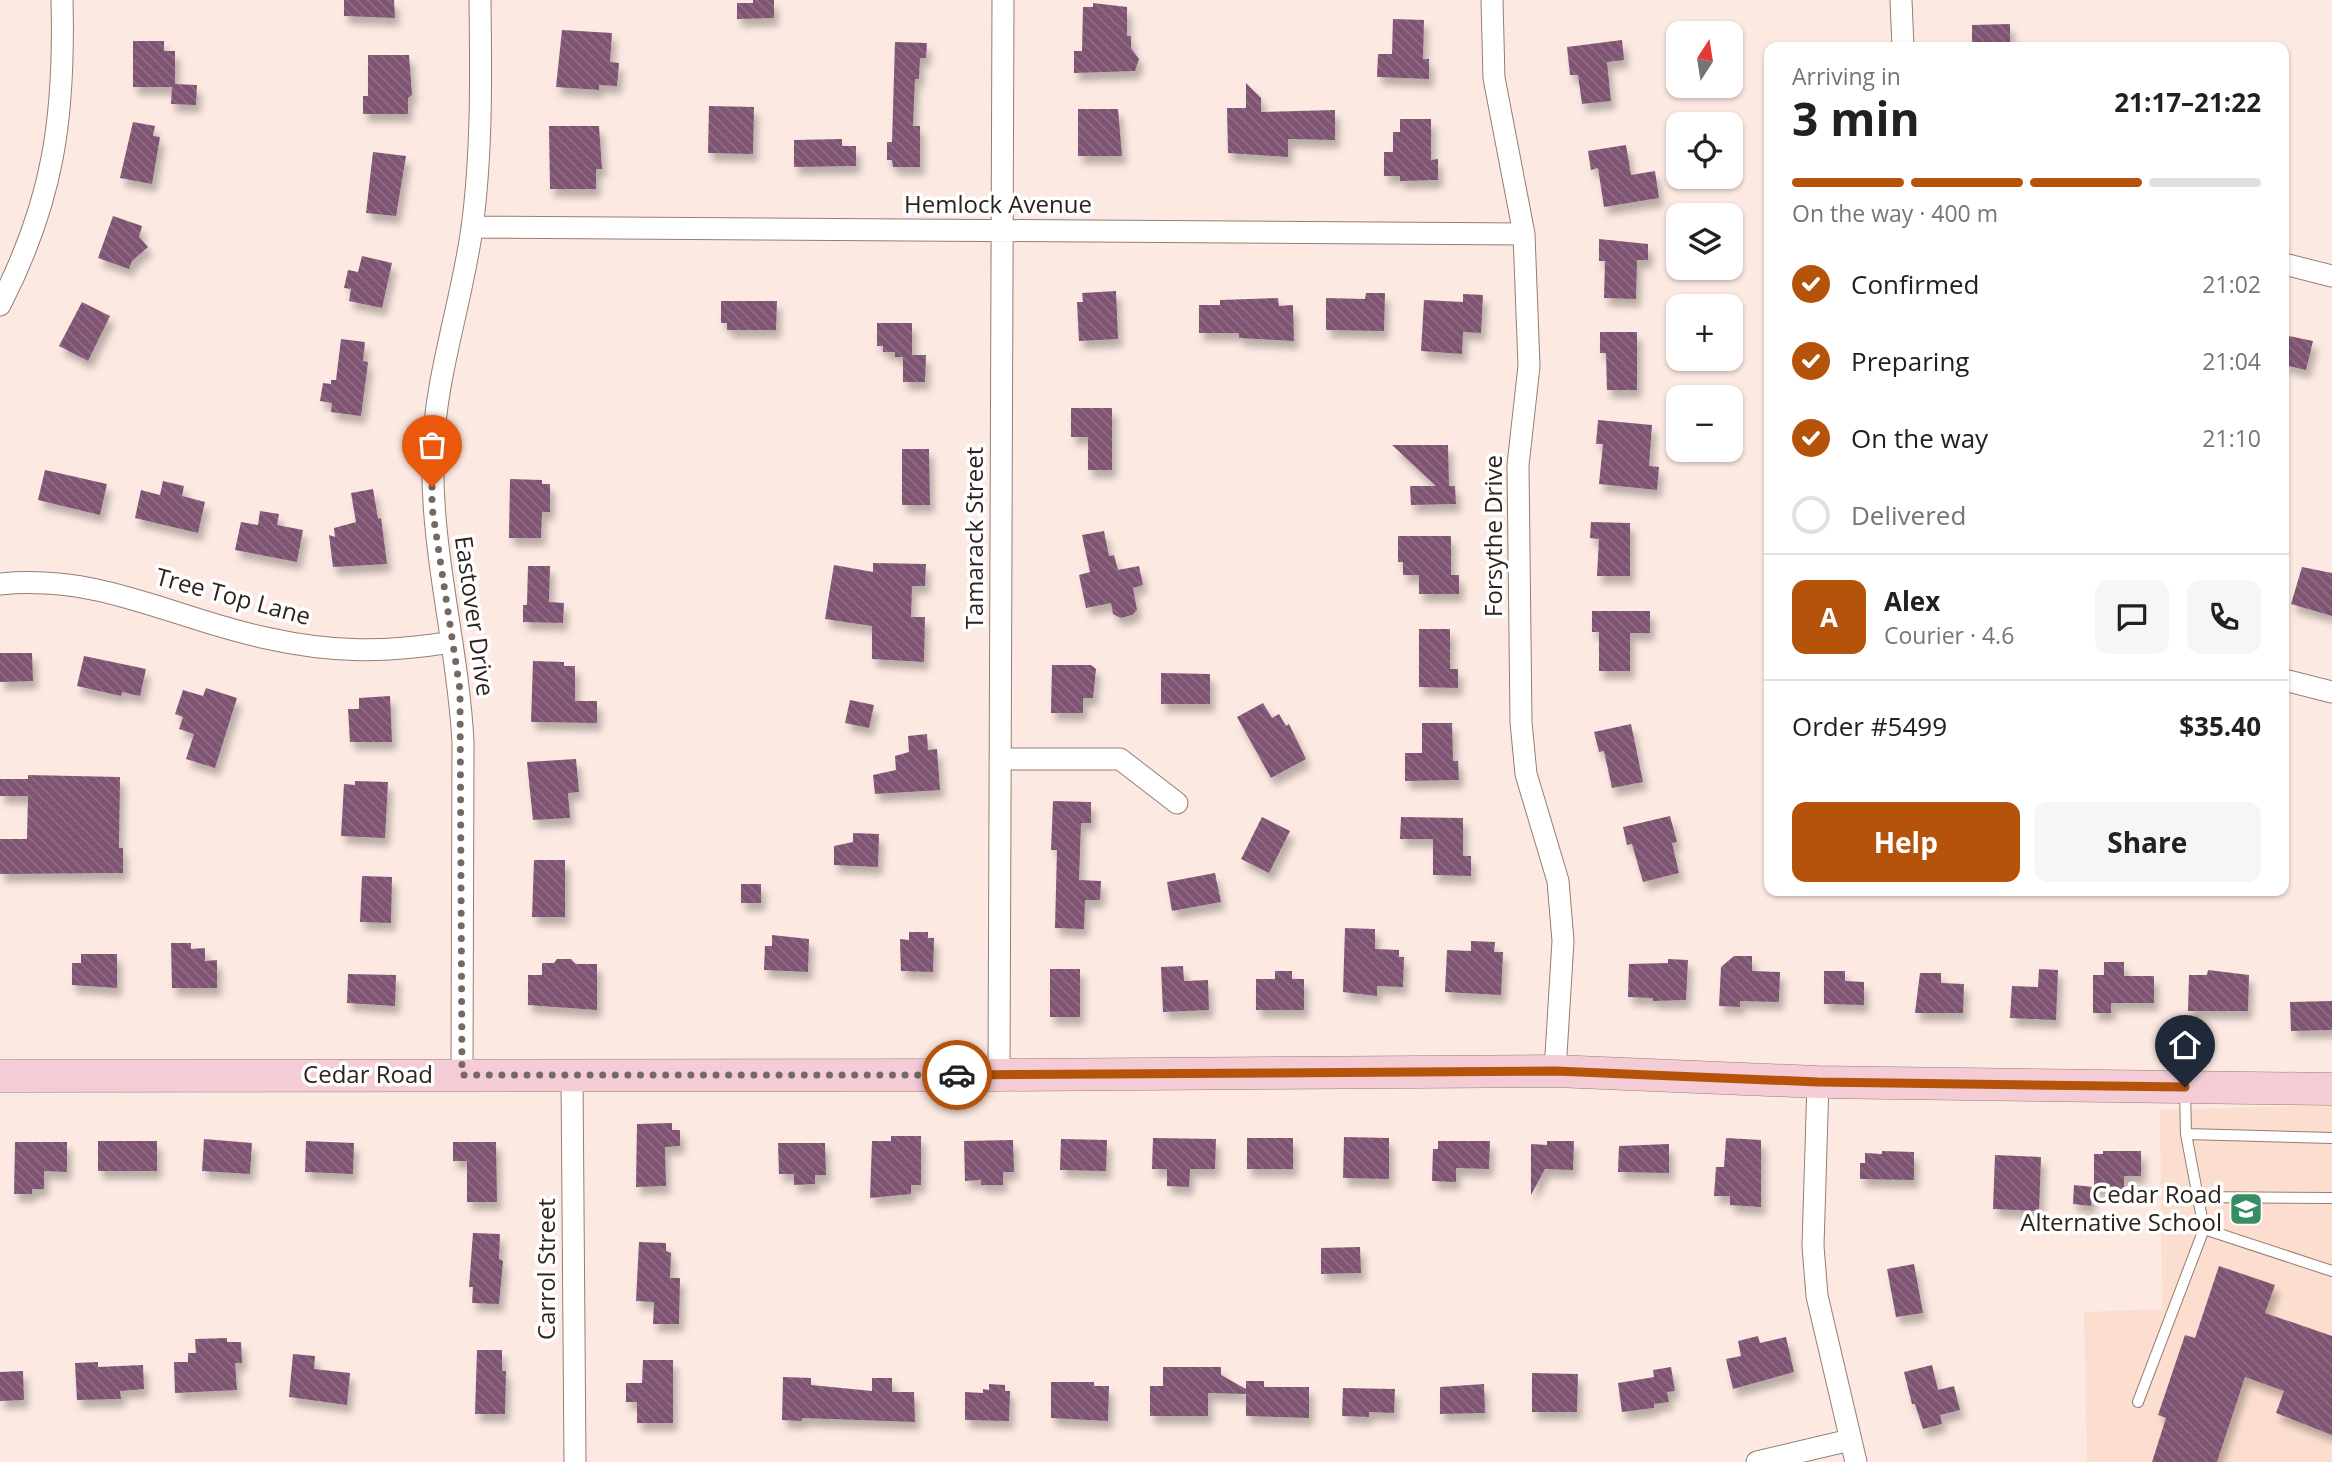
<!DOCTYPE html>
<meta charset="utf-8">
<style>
:root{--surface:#fff;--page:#f6f6f6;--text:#202124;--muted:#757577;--line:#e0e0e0;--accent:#b45309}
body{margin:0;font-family:"Open Sans",sans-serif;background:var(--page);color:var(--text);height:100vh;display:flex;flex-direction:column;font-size:26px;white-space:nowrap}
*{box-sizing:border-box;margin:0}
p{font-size:23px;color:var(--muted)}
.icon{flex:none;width:38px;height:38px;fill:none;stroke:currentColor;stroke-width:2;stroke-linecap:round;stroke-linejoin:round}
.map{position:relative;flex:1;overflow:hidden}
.details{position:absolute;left:1764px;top:42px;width:525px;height:854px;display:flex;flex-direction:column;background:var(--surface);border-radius:14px;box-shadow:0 2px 5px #0004}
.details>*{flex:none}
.needle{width:46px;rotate:12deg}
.fabs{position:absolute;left:1666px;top:21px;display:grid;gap:14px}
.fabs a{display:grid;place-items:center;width:77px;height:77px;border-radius:14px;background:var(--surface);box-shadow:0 2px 5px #0004;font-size:35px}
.pin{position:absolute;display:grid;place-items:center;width:60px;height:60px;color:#fff;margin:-72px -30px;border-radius:50% 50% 50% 0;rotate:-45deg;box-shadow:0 0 7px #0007}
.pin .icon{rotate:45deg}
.courier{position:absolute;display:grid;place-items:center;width:70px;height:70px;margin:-35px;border:5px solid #b45309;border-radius:50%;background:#fff;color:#222;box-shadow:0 2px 9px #0007}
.head em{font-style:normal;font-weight:700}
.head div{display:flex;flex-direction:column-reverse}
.head{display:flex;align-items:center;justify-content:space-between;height:119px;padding:0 28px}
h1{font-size:46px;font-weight:700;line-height:52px}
.bar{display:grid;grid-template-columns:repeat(4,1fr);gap:10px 7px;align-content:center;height:84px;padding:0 28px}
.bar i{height:9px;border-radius:5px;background:var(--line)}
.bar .on{background:var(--accent)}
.bar p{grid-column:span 4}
.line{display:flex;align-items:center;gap:18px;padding:0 28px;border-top:2px solid var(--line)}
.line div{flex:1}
.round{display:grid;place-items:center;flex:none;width:74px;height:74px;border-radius:14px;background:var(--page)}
ol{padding:0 28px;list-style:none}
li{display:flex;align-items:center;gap:21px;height:77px}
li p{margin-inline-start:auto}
li .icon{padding:7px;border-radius:50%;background:var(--accent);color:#fff;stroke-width:4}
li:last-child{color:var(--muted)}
li i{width:38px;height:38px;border:4px solid var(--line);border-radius:50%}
.cta{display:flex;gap:14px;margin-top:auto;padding:14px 28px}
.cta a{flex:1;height:80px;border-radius:14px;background:var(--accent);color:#fff;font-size:28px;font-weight:700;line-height:80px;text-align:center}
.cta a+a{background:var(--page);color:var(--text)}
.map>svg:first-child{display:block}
.built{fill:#fbdecf}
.building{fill:url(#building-back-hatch);filter:url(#shadow)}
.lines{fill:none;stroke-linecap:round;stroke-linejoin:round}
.lane-casing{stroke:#977d70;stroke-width:12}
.street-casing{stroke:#977d70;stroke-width:23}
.secondary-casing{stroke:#977d70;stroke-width:33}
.lane{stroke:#fff;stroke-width:10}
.street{stroke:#fff;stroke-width:21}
.secondary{stroke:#f4ccd6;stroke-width:32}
.done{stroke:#756962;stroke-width:7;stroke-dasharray:0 12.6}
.route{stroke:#b45309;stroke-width:9}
.labels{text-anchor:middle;stroke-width:7;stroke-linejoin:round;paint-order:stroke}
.street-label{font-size:24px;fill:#2d231d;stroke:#fff}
.poi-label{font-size:24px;fill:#2d231d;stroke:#fff;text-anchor:end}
</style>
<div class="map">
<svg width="2332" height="1462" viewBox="0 0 2332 1462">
<defs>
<pattern id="building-back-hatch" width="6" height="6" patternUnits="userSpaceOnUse" patternTransform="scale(1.75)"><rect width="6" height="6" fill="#7f5372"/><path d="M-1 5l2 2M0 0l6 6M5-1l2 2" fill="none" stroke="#8f6e84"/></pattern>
<filter id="shadow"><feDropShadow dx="4.5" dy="8" stdDeviation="3.5" flood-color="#0004"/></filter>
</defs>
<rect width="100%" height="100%" fill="#fceae2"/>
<path class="built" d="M2332,1105V1462H2087L2084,1312L2162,1309L2160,1110Z"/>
<path class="building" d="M344,0H394L395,18L344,16Z
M753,0H774V18L737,19V3H753Z
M1093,3L1127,7V36H1131V48L1139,59L1135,71L1074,73V51H1082L1083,7H1093Z
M1393,19L1424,20L1423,59H1429V79L1377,77L1378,54H1392Z
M2010,24V47H1978V43H1972V25Z
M562,30L612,33L610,62L619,63L617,86L599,85V90L556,87Z
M1622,40L1624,60L1607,62L1611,101L1582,104L1578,75H1570L1567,47Z
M133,41H164V51H175V84L197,85L196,105L171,104L172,87H133Z
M895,42L927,43L926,58H920L919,79H915L913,126H920V167H893L892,160H887V142H892Z
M368,55H409L412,95L408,98V114H363V96H368Z
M1246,83L1261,98V112L1335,110V140L1288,139V157L1228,153L1227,108H1246Z
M709,106L754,107L753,154L708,153Z
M1078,109H1118L1122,156H1078Z
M1400,119H1431V160L1438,159V180L1400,181V176H1384V152H1393V132H1400Z
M133,122L155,126L153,136L160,137L152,184L120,178Z
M549,126H599L602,169H596V189H550Z
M842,139V146H856V166L794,167V140Z
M1626,145L1631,175L1655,171L1659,198L1604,207L1598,168L1591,170L1588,151Z
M373,152L406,156L396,216L366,213Z
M113,216L142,226L139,237L148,247L132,261L129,269L98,258Z
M1599,239L1648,244V260H1637L1636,299L1604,298L1605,261H1599Z
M362,256L392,263L382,308L349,301L351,289L344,288L348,270L358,272Z
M1116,291L1118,339L1079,341L1077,302H1083L1082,293Z
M1366,293H1385L1384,331L1326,330V298L1365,299Z
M1463,294L1483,295L1481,333L1463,332L1462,354L1421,351L1424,300L1463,302Z
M1278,298L1279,306L1293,305L1294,341L1239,338V333H1199V305H1220V300Z
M721,301H777L776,330H727V323H721Z
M82,302L110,316L88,361L59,346Z
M877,323H912V355H926L925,382H903V357H895V352H883V346H877Z
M1600,332H1637V390H1607L1606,353H1600Z
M2284,335L2313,341L2306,370L2284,365Z
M341,339L365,342L363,361L368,362L361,416L331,412L332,403L320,401L323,383L331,384V380H336Z
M1071,408H1112V470H1088V437H1071Z
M1598,420L1652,425L1649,466L1659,467L1657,490L1599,484L1603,444H1596Z
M1392,445H1448L1449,486H1455L1456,504L1411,505L1410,486H1436Z
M902,449H929L930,505H902Z
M45,470L107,484L100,515L38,500Z
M510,479L542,480V484H550V512H542L541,538H509Z
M163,481L184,486L182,496L205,502L198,533L135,518L141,490L160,495Z
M373,489L378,519L381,518L387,564L333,567L329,535L335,537L334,528L356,522L351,493Z
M260,511L279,514L277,525L303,530L297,562L235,550L241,522L258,525Z
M1591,522L1630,523V576H1597L1599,539L1590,538Z
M1104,531L1109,556L1114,555L1118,570L1139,566L1143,585L1133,588L1137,610L1132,615L1121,618L1113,614L1111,603L1086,608L1079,575L1090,572L1082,535Z
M1398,536H1451V575H1459V594H1419V575H1403V562H1398Z
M873,563L926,564L925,586H912L911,617H925L924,662L872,659V626L825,619L834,565L873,572Z
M528,566H550L549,602L564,603L563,623L523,622V605H527Z
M2302,567L2332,573V616L2291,604Z
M1592,611H1650V633H1630V671H1599V632H1592Z
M1419,629H1450V669H1458V688L1419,687Z
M0,653H32L33,681L0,682Z
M84,656L146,669L140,696L122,692L121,696L77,686Z
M533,661L564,662V666H575V701H597V723L531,722Z
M1052,665H1091L1096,669L1093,698H1083V713H1051Z
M1161,673L1210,674V704H1161Z
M206,688L237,698L215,768L186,759L194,734L179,729L183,717L175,714L183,690L203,696Z
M390,696L392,742H350L348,709H359V698Z
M850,700L874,705L869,728L845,723Z
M1263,703L1272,718L1279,714L1286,726L1289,724L1306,759L1271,778L1237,717Z
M1422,723H1452L1453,761H1458L1459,780L1405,781V753H1422Z
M1631,724L1643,782L1612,788L1604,751L1599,752L1594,732Z
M927,734L928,750L937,749L940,790L875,794L873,775L896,770L895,756L909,752L908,736Z
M576,759L579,792L568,793L570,818L533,820L527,762Z
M28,775L120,777L119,848H123V873L0,874V839H27L28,796H0V779H28Z
M355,781L388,782L385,838L341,836L344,784L355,785Z
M1053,801L1091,802V823H1081L1079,880L1101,881L1100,900H1085L1084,929L1055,928L1057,850H1051Z
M1670,816L1677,842L1672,843L1679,873L1643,882L1632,844L1627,845L1623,827Z
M1262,817L1290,831L1269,873L1241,859Z
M1401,817L1463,818V856H1471V876L1433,875V839H1400Z
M853,833L879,834L878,867L834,865V846L853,842Z
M534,860H565V917H532Z
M1215,873L1221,902L1172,911L1167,882Z
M362,876L392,877L391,923L360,922Z
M741,884H761V903H741Z
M1345,928L1375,929V949L1399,950V957H1404L1403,987L1377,986V996L1343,992Z
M909,932H928V938H934L933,972L901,971L900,939L909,940Z
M772,935L809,939L808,972L764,970L765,946H772Z
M1471,941L1495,942L1494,952H1503L1501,995L1445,992L1447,950L1471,951Z
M171,943H191V949L205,948V961L217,960V988H172Z
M81,954H117V988L72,985V963H81Z
M1734,956H1752V971L1780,972L1779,1002L1740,1001V1007L1719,1006L1721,967Z
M557,959H571L576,964H597V1010L528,1005V975H542V963H554Z
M1668,959L1688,960L1686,1000L1653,1001V998L1628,997L1629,964L1668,963Z
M2104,962H2124V976H2154V1003H2111V1013H2093V975H2104Z
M1183,966L1184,981L1208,980L1209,1010L1163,1012L1161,967Z
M1050,969H1080V1017H1050Z
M2039,969L2058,970L2056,1020L2010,1018L2012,986L2038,987Z
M2208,970L2249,975L2248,1011H2188L2189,975H2207Z
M1275,971H1292V979H1304V1010H1256V979H1275Z
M1824,971H1845V981L1864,982V1005L1824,1004Z
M1920,973H1941V983L1964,984L1963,1013H1915Z
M348,974L396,975L395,1006L347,1003Z
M2332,1001V1030L2291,1031L2290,1002Z
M672,1123V1130H680V1146L665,1147L666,1186L636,1187L637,1124Z
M891,1136H921V1185H911V1194L870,1198L872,1141H891Z
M1344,1137L1389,1138V1179L1343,1178Z
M1153,1138L1216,1139L1215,1169H1190L1189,1187L1167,1186V1169H1152Z
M1247,1138H1293V1169H1247Z
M1726,1138L1761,1140V1207L1730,1205V1196H1714L1716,1167H1724Z
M204,1139L252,1143L250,1174L202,1171Z
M1061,1139L1107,1140L1106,1171L1060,1170Z
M1013,1140L1014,1172H1003V1185H981V1180L965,1181L964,1141Z
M98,1141H157V1171H98Z
M306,1141L354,1143L353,1174L305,1172Z
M1438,1141H1490L1489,1169L1456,1168V1182L1432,1181L1433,1149H1438Z
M1547,1141H1574L1573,1170L1545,1169L1531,1195V1144L1547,1145Z
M15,1142H67V1172L44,1171V1189H32V1194H14Z
M453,1142H496L497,1202H467V1161H453Z
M778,1143H825L826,1175H815V1184L794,1185V1174H779Z
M1669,1144V1173L1618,1172L1619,1146Z
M1882,1151L1914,1152V1180L1860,1179V1163H1865V1153L1882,1154Z
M2103,1151H2141V1176H2124V1190H2094V1154H2103Z
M1995,1155L2041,1157L2039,1211L1993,1209Z
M2074,1185L2093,1187L2091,1206L2073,1204Z
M473,1233L500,1234L499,1259L503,1261L499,1304L472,1303L473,1287H469Z
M639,1242L666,1243V1251L671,1253L670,1278H680L679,1324H653L654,1302L636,1301Z
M1360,1247L1361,1273L1321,1274V1248Z
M1914,1264L1923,1313L1896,1317L1887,1269Z
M2219,1266L2275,1285L2265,1313L2332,1336V1435L2276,1413L2284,1391L2245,1377L2217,1462H2152L2166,1418L2158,1415L2185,1335L2195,1338Z
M1758,1336L1760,1343L1786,1337L1794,1372L1733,1389L1726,1359L1741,1356L1738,1341Z
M227,1338V1342H241L242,1363H235L237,1390L175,1393L174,1362H188V1353H196L195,1339Z
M477,1350H502V1371H506L505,1414H475Z
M293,1354L315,1356L314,1369L350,1373L347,1405L289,1397Z
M643,1360H673V1423H637V1402H626V1383H642Z
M98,1362V1367L143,1365L144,1389L120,1391L121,1399L77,1400L75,1363Z
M1932,1365L1938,1390L1954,1386L1960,1410L1940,1415L1942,1424L1923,1429L1915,1404H1912L1904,1372Z
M1163,1367H1221V1375L1246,1389V1381H1264V1387H1309V1418L1246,1416V1394L1208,1393V1416H1150V1386H1163Z
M1671,1367L1675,1391L1667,1392L1669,1402L1654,1404V1408L1622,1412L1618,1383L1654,1377L1653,1370Z
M23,1371L24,1400L0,1401V1372Z
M1532,1373L1578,1374L1577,1412H1532Z
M783,1377L811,1378V1385L872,1391V1378H892V1392H914L915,1422L802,1418V1421L782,1420Z
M1051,1382H1094V1386H1109L1108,1421L1051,1418Z
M989,1384L1005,1385V1391H1010L1009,1421L965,1420V1392L983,1393V1389L989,1390Z
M1484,1384L1485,1413L1440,1414V1387Z
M1343,1388L1395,1389L1394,1413L1369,1412V1417L1342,1416Z"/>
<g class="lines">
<defs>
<path id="lane" d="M2185,1090L2186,1134L2332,1138
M2186,1134L2204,1229L2332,1271
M2198,1197L2332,1198
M2138,1402L2204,1229"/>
<path id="street" d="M1492,0L1494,78L1524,234L1529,366L1518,465L1521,722L1526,774L1558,881L1563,941L1555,1071
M1901,0L1903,47
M472,227L1524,234
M2284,264L2332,276
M0,305C54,200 65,116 62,0
M0,584C101,574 172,618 266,638C333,653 385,653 452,642
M2284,680L2332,692
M1001,759H1120L1177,803
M462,1075L463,742C458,645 430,550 433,452C435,377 462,302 472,228C482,153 481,75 480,0
M999,1075L1003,0
M572,1076L575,1462
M1818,1082L1813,1246L1817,1296L1856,1462
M1757,1462L1850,1440"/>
<path id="secondary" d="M0,1076L999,1075L1555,1071L1818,1082L2332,1089"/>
</defs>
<use href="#lane" class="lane-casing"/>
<use href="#street" class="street-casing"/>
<use href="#secondary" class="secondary-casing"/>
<use href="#lane" class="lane"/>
<use href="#street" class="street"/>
<use href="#secondary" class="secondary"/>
</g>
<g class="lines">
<path class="done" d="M432,487V507L460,690L462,1075H957"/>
<path class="route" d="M957,1075L1555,1071L1818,1082L2185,1087"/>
</g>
<defs>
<symbol id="school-square" viewBox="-11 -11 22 22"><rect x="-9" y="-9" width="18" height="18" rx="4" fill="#378e63" stroke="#fff"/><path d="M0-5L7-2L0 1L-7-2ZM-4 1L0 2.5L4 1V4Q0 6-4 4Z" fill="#fff"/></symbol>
</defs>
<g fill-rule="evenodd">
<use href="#school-square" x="2227" y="1190" width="38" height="38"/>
</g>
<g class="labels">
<g class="street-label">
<text x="998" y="213">Hemlock Avenue</text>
<text transform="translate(1494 536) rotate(-90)" y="8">Forsythe Drive</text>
<text transform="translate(975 538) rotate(-90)" y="8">Tamarack Street</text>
<text transform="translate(233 597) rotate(15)" y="8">Tree Top Lane</text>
<text transform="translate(474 616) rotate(82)" y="8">Eastover Drive</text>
<text x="368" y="1083">Cedar Road</text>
<text transform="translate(547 1269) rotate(-90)" y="8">Carrol Street</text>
</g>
<g class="poi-label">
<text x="2222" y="1203">Cedar Road<tspan x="2222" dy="28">Alternative School</tspan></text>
</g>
</g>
</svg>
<div class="fabs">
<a><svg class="needle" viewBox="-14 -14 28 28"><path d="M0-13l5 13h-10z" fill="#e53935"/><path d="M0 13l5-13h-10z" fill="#757577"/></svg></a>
<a><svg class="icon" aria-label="locate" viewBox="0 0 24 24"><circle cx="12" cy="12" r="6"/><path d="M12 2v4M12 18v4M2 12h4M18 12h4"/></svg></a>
<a><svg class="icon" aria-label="layers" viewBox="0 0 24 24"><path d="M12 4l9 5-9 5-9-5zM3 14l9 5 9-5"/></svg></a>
<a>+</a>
<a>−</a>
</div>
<div class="pin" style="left:432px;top:487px;background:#ea580c"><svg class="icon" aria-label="bag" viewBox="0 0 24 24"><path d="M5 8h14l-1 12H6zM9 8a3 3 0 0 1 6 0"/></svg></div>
<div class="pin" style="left:2185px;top:1087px;background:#1f2937"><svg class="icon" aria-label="home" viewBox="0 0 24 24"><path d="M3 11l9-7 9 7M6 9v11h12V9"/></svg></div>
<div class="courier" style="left:957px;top:1075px"><svg class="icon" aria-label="car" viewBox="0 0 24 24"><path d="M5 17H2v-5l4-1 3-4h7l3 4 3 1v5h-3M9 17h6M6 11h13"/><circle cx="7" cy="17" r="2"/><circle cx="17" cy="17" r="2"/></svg></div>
<section class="details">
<div class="head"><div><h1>3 min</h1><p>Arriving in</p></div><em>21:17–21:22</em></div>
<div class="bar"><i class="on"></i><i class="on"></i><i class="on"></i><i></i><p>On the way · 400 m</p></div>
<ol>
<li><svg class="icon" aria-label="check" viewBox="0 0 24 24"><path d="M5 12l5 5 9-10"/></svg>Confirmed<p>21:02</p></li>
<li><svg class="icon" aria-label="check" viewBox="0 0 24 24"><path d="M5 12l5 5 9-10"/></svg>Preparing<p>21:04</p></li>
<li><svg class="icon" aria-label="check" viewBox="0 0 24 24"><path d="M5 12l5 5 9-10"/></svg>On the way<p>21:10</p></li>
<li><i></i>Delivered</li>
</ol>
<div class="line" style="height:126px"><b class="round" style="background:var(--accent);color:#fff">A</b><div><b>Alex</b><p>Courier · 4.6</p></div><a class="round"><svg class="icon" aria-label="chat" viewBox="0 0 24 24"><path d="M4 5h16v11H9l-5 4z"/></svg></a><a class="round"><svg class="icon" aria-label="phone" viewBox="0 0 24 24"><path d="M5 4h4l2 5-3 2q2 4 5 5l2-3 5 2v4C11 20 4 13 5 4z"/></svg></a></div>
<div class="line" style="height:91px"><div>Order #5499</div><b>$35.40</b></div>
<div class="cta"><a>Help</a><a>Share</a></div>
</section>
</div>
